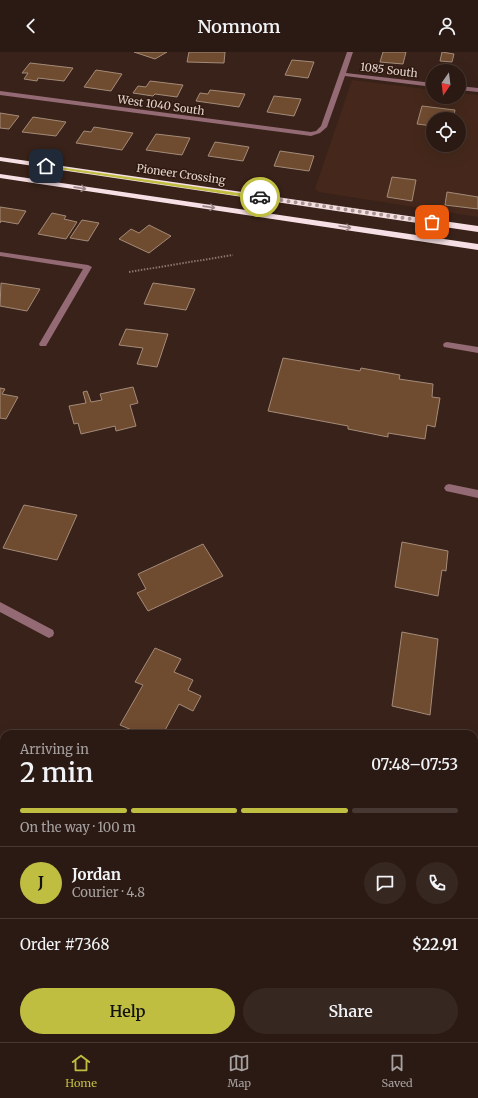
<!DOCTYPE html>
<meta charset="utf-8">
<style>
:root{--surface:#2b1a13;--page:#372721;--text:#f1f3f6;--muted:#a6a1a0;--line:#473833;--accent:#c0be41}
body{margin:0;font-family:Merriweather,serif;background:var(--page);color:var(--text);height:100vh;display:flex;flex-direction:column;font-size:15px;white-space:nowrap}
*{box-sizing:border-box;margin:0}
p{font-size:13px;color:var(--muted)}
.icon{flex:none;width:22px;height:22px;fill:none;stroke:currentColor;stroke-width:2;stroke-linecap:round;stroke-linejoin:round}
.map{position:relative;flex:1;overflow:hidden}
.panel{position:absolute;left:0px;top:678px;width:478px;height:312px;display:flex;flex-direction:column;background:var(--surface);border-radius:12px 12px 0 0;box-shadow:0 4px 16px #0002,0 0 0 1px var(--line)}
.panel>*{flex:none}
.needle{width:26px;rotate:194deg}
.buttons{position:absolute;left:426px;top:12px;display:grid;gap:8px}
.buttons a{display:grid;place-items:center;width:40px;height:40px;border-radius:50%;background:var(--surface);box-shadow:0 4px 16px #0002,0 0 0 1px var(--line);font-size:20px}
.pin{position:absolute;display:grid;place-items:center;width:34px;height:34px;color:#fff;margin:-17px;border-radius:8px;box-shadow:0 2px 6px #0006}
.courier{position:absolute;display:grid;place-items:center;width:40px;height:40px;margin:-20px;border:3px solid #c0be41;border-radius:50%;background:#fff;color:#222;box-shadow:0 1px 5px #0007}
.headline em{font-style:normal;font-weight:600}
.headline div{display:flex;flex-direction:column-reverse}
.headline{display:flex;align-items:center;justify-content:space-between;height:68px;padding:0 20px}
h1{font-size:26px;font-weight:600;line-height:30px}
.bar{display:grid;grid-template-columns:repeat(4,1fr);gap:6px 4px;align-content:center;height:48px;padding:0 20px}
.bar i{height:5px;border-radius:3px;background:var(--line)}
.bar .selected{background:var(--accent)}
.bar p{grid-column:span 4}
.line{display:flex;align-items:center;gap:10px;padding:0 20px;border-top:1px solid var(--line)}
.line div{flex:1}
.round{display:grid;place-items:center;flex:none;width:42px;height:42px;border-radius:21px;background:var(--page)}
.primary-button{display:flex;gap:8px;margin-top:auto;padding:8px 20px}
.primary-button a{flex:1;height:46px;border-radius:24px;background:var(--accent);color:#111;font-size:16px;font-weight:600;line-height:46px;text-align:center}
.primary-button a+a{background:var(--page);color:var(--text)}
header{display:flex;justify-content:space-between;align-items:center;height:52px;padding:0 20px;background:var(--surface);font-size:18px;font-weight:600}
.tabs{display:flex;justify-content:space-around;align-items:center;height:56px;border-top:1px solid var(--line);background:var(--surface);font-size:11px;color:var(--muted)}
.tabs a{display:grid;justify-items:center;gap:2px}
.tabs .selected{color:var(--accent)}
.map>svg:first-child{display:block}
.built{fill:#45281b;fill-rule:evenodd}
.building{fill:#6f4b30;stroke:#a48b79}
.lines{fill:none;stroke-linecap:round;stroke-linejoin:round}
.path{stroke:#89756e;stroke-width:2;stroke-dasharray:1.5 1.5;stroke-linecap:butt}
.minor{fill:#946a75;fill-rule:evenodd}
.major{fill:#f6b0c3;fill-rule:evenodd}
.highway{fill:#f6e0e5;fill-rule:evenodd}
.oneway{stroke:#9c8685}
.route{fill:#c0be41}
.done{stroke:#a8958e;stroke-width:4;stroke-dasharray:0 7.2}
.labels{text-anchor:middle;stroke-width:3;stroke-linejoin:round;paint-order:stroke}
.far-street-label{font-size:11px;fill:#e3d3cd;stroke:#2f190f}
</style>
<header><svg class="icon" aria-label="back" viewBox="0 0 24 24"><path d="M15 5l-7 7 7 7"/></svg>Nomnom<svg class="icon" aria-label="person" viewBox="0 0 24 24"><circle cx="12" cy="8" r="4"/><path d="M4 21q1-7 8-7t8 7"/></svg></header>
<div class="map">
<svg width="478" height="990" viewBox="0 0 478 990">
<rect width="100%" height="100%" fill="#392219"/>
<path class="built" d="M352,28L433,38V45H459V41L478,43V165L319,140L315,137ZM433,67H459V93H433Z"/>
<path class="building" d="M134,0H167L155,7Z
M189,0H225L224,11L187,10Z
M383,0H406L403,12L380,10Z
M442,0L454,2L452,10L440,9Z
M292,8L314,10L308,26L285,23Z
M30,11L73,16L64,29L38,26L37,29L24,27L28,21H22Z
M96,18L122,22L111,39L84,35Z
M150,29L183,33L177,45L155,42L153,44L133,41L138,34L146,35Z
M210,38L245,42L239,55L196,49L200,41L208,42Z
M274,44L301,47L294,64L267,60Z
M422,54L455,58L453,67H433V74L417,72Z
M0,61L19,64L9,77L0,76Z
M33,65L66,70L56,84L22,80Z
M94,75L133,81L122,98L76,91L84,79L91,80Z
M156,82L190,86L182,103L146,98Z
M215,90L249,95L243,109L208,104Z
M280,99L314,104L309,119L274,114Z
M392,125L416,128L412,149L387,145Z
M447,140L478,145V157L445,153Z
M0,155L26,159L18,172L1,169L0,171Z
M52,161L66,164L64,167L77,170L66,187L38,182Z
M82,168L99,171L88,189L70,186Z
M149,173L171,184L149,201L119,187L131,177L139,181Z
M1,231L40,237L27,259L0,254Z
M153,231L195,237L186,258L144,252Z
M126,277L168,282L157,315L137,312L143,296L119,293Z
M283,306L360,319L361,316L400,323L399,327L433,332L432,345L440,346L435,375L427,373L425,387L388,381V385L348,377V374L268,359Z
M133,335L138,351L130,353L136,374L116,379L115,374L81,382L78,371L74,372L69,354L86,351L83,340L87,339L91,350L102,348L100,342Z
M0,336L5,337L2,342L18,345L6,367L0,366Z
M24,453L77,463L57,508L3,496Z
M402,490L448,499L446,519L442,518L438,544L395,535Z
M203,492L223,524L148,559L137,541L146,537L138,522Z
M402,580L438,587L430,663L392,654Z
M155,596L181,607L174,620L193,628L188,638L201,644L193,659L179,652L163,682H141L120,673L143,633L135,630Z
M4,964V986H85L82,990H0V969Z
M293,986H335L351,990H293Z"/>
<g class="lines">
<path class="path" d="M129,220L233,203"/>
<path class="minor" d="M347,0H353L346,21L433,31V35L345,24L327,75L320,81L311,84L0,43V39L311,80L316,79L321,74Z
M459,34L478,36V40L459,38Z
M0,200L88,213L92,215L46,294H40L39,292L83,217L0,204Z
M447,290L478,295V301L444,295L443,293L444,291Z
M449,432L478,438V446L446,439L444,436L446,433Z
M0,550L53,578L54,581L53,584L49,586L45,584L0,560Z"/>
<path class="major" d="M478,977V990H471V986H474V979Z"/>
<path class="highway" d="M0,105L478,174V180L0,109Z
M0,122L478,192V198L0,126Z"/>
</g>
<defs><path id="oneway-shaft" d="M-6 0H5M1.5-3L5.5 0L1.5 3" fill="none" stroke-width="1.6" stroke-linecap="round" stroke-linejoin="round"/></defs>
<g class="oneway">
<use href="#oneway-shaft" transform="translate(80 136) rotate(8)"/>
<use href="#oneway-shaft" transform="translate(209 155) rotate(8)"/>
<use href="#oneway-shaft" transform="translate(345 175) rotate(9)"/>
</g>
<path class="route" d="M45,113L260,144L262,145L260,147L46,115Z"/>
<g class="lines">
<path class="done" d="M260,145L432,170"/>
</g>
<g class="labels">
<g class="far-street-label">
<text transform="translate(389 18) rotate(7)" y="4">1085 South</text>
<text transform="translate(161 53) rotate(8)" y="4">West 1040 South</text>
<text transform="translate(181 122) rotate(8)" y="4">Pioneer Crossing</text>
</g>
</g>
</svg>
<div class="buttons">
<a><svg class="needle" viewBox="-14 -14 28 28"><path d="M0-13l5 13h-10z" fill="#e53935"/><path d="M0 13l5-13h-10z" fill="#a6a1a0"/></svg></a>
<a><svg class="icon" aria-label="locate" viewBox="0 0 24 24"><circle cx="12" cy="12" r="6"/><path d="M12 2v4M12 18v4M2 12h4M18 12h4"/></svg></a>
</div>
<div class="pin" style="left:432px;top:170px;background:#ea580c"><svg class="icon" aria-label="bag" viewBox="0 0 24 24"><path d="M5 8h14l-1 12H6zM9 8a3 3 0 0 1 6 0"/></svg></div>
<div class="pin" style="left:46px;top:114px;background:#1f2937"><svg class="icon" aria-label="home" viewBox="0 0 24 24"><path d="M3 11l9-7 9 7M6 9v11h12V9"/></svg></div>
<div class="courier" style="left:260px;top:145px"><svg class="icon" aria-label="car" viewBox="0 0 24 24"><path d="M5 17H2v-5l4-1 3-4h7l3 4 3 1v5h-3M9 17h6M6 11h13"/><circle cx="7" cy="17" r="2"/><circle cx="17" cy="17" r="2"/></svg></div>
<section class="panel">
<div class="headline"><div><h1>2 min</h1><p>Arriving in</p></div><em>07:48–07:53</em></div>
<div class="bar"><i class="selected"></i><i class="selected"></i><i class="selected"></i><i></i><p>On the way · 100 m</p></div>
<div class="line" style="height:72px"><b class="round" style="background:var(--accent);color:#111">J</b><div><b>Jordan</b><p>Courier · 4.8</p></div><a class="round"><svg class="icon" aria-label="chat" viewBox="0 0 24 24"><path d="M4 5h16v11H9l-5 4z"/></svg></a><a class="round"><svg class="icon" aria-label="phone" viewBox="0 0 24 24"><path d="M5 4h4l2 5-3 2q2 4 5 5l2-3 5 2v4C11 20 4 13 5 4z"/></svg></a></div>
<div class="line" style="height:52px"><div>Order #7368</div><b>$22.91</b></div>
<div class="primary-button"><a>Help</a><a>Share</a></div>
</section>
</div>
<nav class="tabs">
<a class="selected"><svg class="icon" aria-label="home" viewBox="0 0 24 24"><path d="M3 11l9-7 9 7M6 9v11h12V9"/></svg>Home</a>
<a><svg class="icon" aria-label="map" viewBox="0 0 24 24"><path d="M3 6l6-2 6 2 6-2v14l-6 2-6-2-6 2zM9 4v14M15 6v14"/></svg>Map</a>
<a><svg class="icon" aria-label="saved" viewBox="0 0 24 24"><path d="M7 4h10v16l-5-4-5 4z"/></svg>Saved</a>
</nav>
